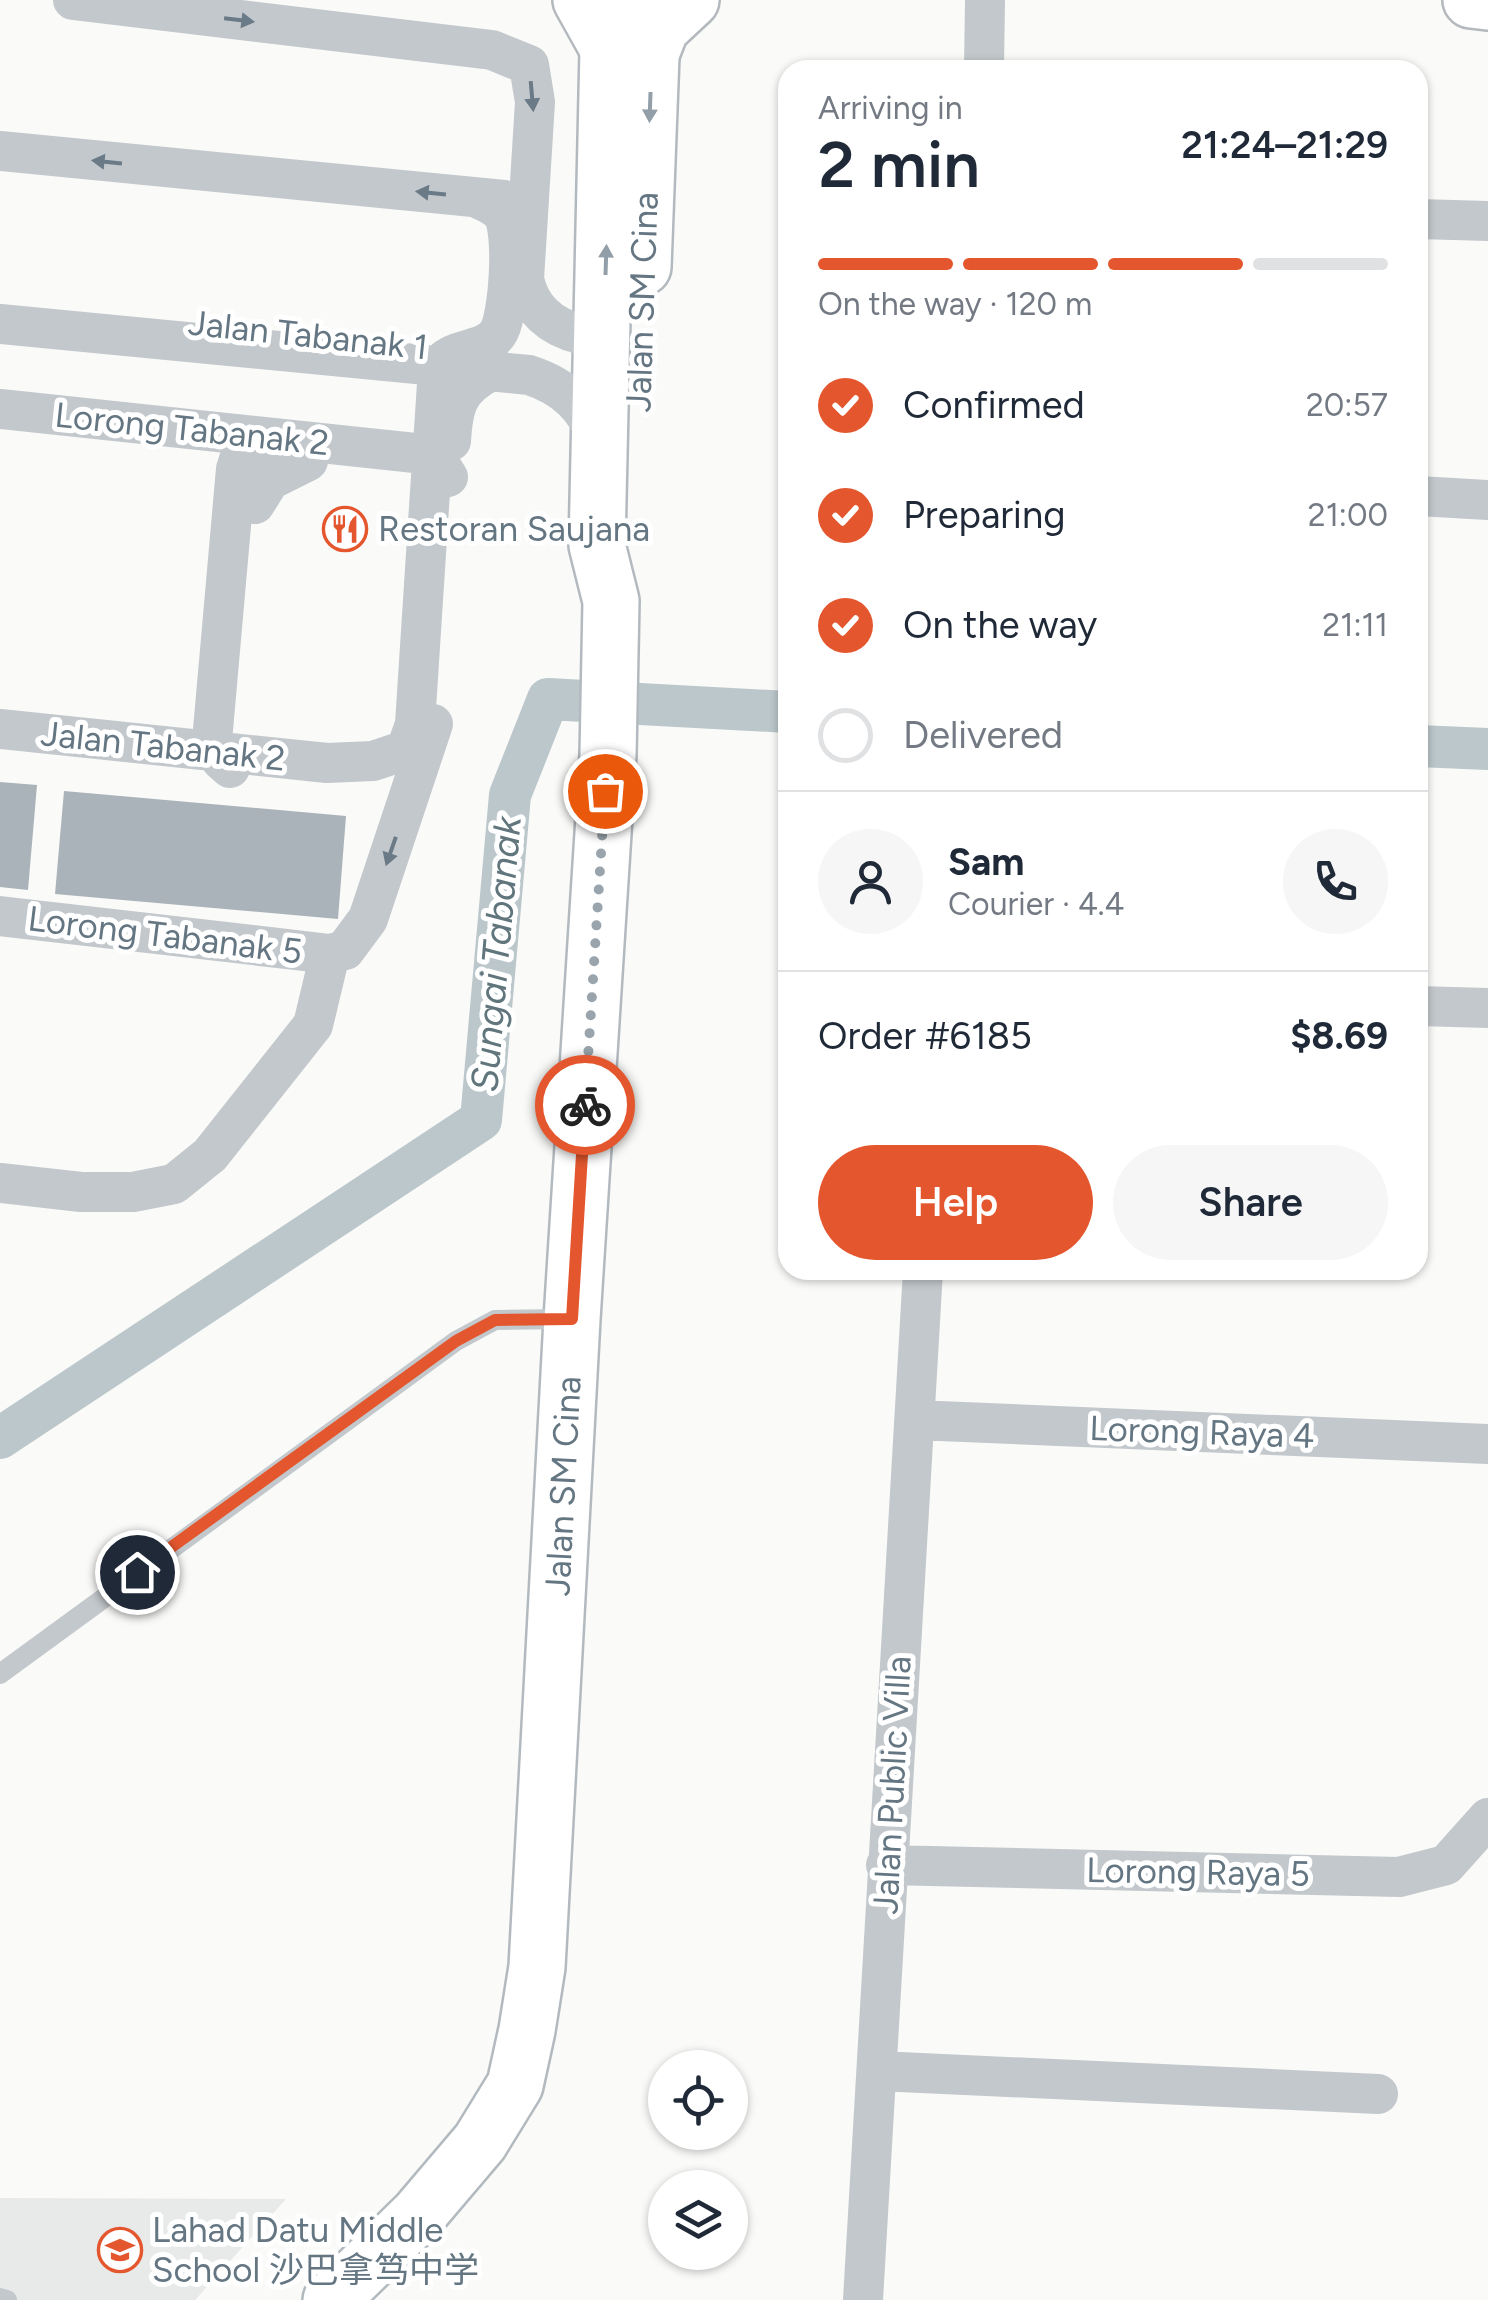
<!DOCTYPE html>
<meta charset="utf-8">
<style>
:root{--surface:#fff;--page:#f6f6f7;--text:#1f2937;--muted:#747a83;--line:#e0e1e3;--accent:#e4572e}
body{margin:0;font-family:Figtree,"Noto Sans SC",sans-serif;background:var(--page);color:var(--text);height:100vh;display:flex;flex-direction:column;font-size:38px;white-space:nowrap}
*{box-sizing:border-box;margin:0}
p{font-size:32px;color:var(--muted)}
.icon{flex:none;width:55px;height:55px;fill:none;stroke:currentColor;stroke-width:2;stroke-linecap:round;stroke-linejoin:round}
.map{position:relative;flex:1;overflow:hidden}
.details{position:absolute;left:778px;top:60px;width:650px;height:1220px;display:flex;flex-direction:column;background:var(--surface);border-radius:30px;box-shadow:0 2px 8px #0004}
.details>*{flex:none}
.controls{position:absolute;left:648px;top:2050px;display:grid;gap:20px}
.controls a{display:grid;place-items:center;width:100px;height:100px;border-radius:50%;background:var(--surface);box-shadow:0 2px 8px #0004;font-size:50px}
.pin{position:absolute;display:grid;place-items:center;width:85px;height:85px;color:#fff;margin:-42px;border:5px solid #fff;border-radius:50%;box-shadow:0 2px 10px #0007}
.courier{position:absolute;display:grid;place-items:center;width:100px;height:100px;margin:-50px;border:8px solid #e4572e;border-radius:50%;background:#fff;color:#222;box-shadow:0 2px 12px #0007}
.summary em{font-style:normal;font-weight:600}
.summary div{display:flex;flex-direction:column-reverse}
.summary{display:flex;align-items:center;justify-content:space-between;height:170px;padding:0 40px}
h1{font-size:65px;font-weight:600;line-height:75px}
.bar{display:grid;grid-template-columns:repeat(4,1fr);gap:15px 10px;align-content:center;height:120px;padding:0 40px}
.bar i{height:12px;border-radius:8px;background:var(--line)}
.bar .active{background:var(--accent)}
.bar p{grid-column:span 4}
.line{display:flex;align-items:center;gap:25px;padding:0 40px;border-top:2px solid var(--line)}
.line div{flex:1}
.round{display:grid;place-items:center;flex:none;width:105px;height:105px;border-radius:52px;background:var(--page)}
ol{padding:0 40px;list-style:none}
li{display:flex;align-items:center;gap:30px;height:110px}
li p{margin-inline-start:auto}
li .icon{padding:10px;border-radius:50%;background:var(--accent);color:#fff;stroke-width:4}
li:last-child{color:var(--muted)}
li i{width:55px;height:55px;border:5px solid var(--line);border-radius:50%}
.action{display:flex;gap:20px;margin-top:auto;padding:20px 40px}
.action a{flex:1;height:115px;border-radius:60px;background:var(--accent);color:#fff;font-size:40px;font-weight:600;line-height:115px;text-align:center}
.action a+a{background:var(--page);color:var(--text)}
.map>svg:first-child{display:block}
.built{fill:#e8e9e9}
.lines{fill:none;stroke-linecap:round;stroke-linejoin:round}
.canal{stroke:#bbc7cb;stroke-width:42}
.building{fill:#aab3b9}
.secondary-casing{stroke:#b3babf;stroke-width:60}
.highway-casing{stroke:#b4b9bd;stroke-width:60}
.lane{stroke:#c3c8cc;stroke-width:20}
.street{stroke:#c3c8cc;stroke-width:40}
.secondary{stroke:#fff;stroke-width:55}
.highway{stroke:#fff;stroke-width:55}
.oneway{fill:#6a7a87}
.oneway2{fill:#939fa8}
.done{stroke:#99a4ac;stroke-width:10;stroke-dasharray:0 18}
.route{stroke:#e4572e;stroke-width:12}
.labels{text-anchor:middle;stroke-width:10;stroke-linejoin:round;paint-order:stroke}
.street-label{font-size:35px;fill:#657683;stroke:#fff}
.poi-label{font-size:35px;fill:#657683;stroke:#fff;text-anchor:start}
.water-label{font-size:38px;font-style:italic;fill:#60757c;stroke:#fff}
</style>
<div class="map">
<svg width="1488" height="2300" viewBox="0 0 1488 2300">
<rect width="100%" height="100%" fill="#fafaf8"/>
<path class="built" d="M0,2198L286,2199L195,2300H0Z"/>
<g class="lines">
<path class="canal" d="M1418,746L1488,749
M0,1438L481,1120L510,795L548,699L788,712"/>
</g>
<path class="building" d="M0,782L37,785L28,890L0,887Z
M64,791L346,816L338,919L55,894Z"/>
<g class="lines">
<defs>
<path id="secondary" d="M643,267L653,3
M331,2300L418,2215L480,2142L515,2085L527,2030L537,1967L572,1319L608,755L611,601L597,545L609,4"/>
<path id="highway" d="M581,0L610,52
M1471,0L1488,2
M652,51L661,28L691,0"/>
</defs>
<use href="#secondary" class="secondary-casing"/>
<use href="#highway" class="highway-casing"/>
<path class="lane" d="M0,1674L456,1341L495,1320L570,1319
M0,2298L7,2300"/>
<path class="street" d="M73,0L492,50L529,65L535,102L524,279C530,309 551,327 580,334
M984,70L985,0
M0,151L504,200
M1418,219L1488,221
M0,324L529,375C566,387 585,407 600,442
M0,409L415,453L437,460L448,477
M451,441C453,407 457,389 489,372
M1418,496L1488,500
M255,504L270,480L308,461
M0,729L327,763L373,761L406,750L415,724L438,368C451,345 484,354 498,333C509,316 514,232 503,215C498,207 486,202 477,198
M230,768L221,760L212,741L236,469C241,448 253,442 272,438
M0,916L330,954L345,950L368,919L433,724
M1418,1006L1488,1008
M0,1183L81,1192H133L174,1184L210,1155L313,1025L330,954
M915,1420L1488,1444
M886,1865L1399,1877L1446,1865L1488,1818
M878,2071L1378,2094
M863,2300L923,1270"/>
<use href="#secondary" class="secondary"/>
<use href="#highway" class="highway"/>
</g>
<defs><path id="oneway-solid" d="M-6-.8H1V-3.2L6.5 0L1 3.2V.8H-6Z" transform="scale(2.5)"/></defs>
<g class="oneway">
<use href="#oneway-solid" transform="translate(239 20) rotate(7)"/>
<use href="#oneway-solid" transform="translate(532 96) rotate(85)"/>
<use href="#oneway-solid" transform="translate(107 162) rotate(-174)"/>
<use href="#oneway-solid" transform="translate(431 193) rotate(-174)"/>
<use href="#oneway-solid" transform="translate(391 851) rotate(109)"/>
</g>
<g class="oneway2">
<use href="#oneway-solid" transform="translate(650 107) rotate(92)"/>
<use href="#oneway-solid" transform="translate(606 260) rotate(-88)"/>
</g>
<g class="lines">
<path class="done" d="M585,1105L605,791"/>
<path class="route" d="M137,1572L456,1341L495,1320L572,1319L585,1105"/>
</g>
<defs>
<symbol id="restaurant-ring" viewBox="-11 -11 22 22"><circle r="9.5" fill="#fff" stroke="#e4572e" stroke-width="1.5"/><path d="M-5-6h1v4h1v-4h1v4h1v-4h1v5L-1.5 .5V6h-2V.5L-5-1ZM5-6V6H3V1.5H1.5Q1.5-4 5-6Z" fill="#e4572e"/></symbol>
<symbol id="school-ring" viewBox="-11 -11 22 22"><circle r="9.5" fill="#fff" stroke="#e4572e" stroke-width="1.5"/><path d="M0-5L7-2L0 1L-7-2ZM-4 1L0 2.5L4 1V4Q0 6-4 4Z" fill="#e4572e"/></symbol>
</defs>
<g fill-rule="evenodd">
<use href="#restaurant-ring" x="320" y="504" width="50" height="50"/>
<use href="#school-ring" x="95" y="2225" width="50" height="50"/>
</g>
<g class="labels">
<g class="street-label">
<text transform="translate(642 302) rotate(-88)" y="12">Jalan SM Cina</text>
<text transform="translate(308 335) rotate(6)" y="12">Jalan Tabanak 1</text>
<text transform="translate(192 429) rotate(6)" y="12">Lorong Tabanak 2</text>
<text transform="translate(163 746) rotate(6)" y="12">Jalan Tabanak 2</text>
<text transform="translate(165 935) rotate(7)" y="12">Lorong Tabanak 5</text>
<text transform="translate(1202 1432) rotate(2)" y="12">Lorong Raya 4</text>
<text transform="translate(563 1486) rotate(-87)" y="12">Jalan SM Cina</text>
<text transform="translate(892 1785) rotate(-87)" y="12">Jalan Public Villa</text>
<text transform="translate(1198 1872) rotate(1)" y="12">Lorong Raya 5</text>
</g>
<g class="poi-label">
<text x="378" y="541">Restoran Saujana</text>
<text x="152" y="2242">Lahad Datu Middle<tspan x="152" dy="40">School 沙巴拿笃中学</tspan></text>
</g>
<g class="water-label">
<text transform="translate(496 954) rotate(-85)" y="13">Sungai Tabanak</text>
</g>
</g>
</svg>
<div class="controls">
<a><svg class="icon" aria-label="locate" viewBox="0 0 24 24"><circle cx="12" cy="12" r="6"/><path d="M12 2v4M12 18v4M2 12h4M18 12h4"/></svg></a>
<a><svg class="icon" aria-label="layers" viewBox="0 0 24 24"><path d="M12 4l9 5-9 5-9-5zM3 14l9 5 9-5"/></svg></a>
</div>
<div class="pin" style="left:605px;top:791px;background:#ea580c"><svg class="icon" aria-label="bag" viewBox="0 0 24 24"><path d="M5 8h14l-1 12H6zM9 8a3 3 0 0 1 6 0"/></svg></div>
<div class="pin" style="left:137px;top:1572px;background:#1f2937"><svg class="icon" aria-label="home" viewBox="0 0 24 24"><path d="M3 11l9-7 9 7M6 9v11h12V9"/></svg></div>
<div class="courier" style="left:585px;top:1105px"><svg class="icon" aria-label="bike" viewBox="0 0 24 24"><circle cx="6" cy="16" r="4"/><circle cx="18" cy="16" r="4"/><path d="M6 16l4-8h5l3 8M10 8l3 8H6M13 5h3"/></svg></div>
<section class="details">
<div class="summary"><div><h1>2 min</h1><p>Arriving in</p></div><em>21:24–21:29</em></div>
<div class="bar"><i class="active"></i><i class="active"></i><i class="active"></i><i></i><p>On the way · 120 m</p></div>
<ol>
<li><svg class="icon" aria-label="check" viewBox="0 0 24 24"><path d="M5 12l5 5 9-10"/></svg>Confirmed<p>20:57</p></li>
<li><svg class="icon" aria-label="check" viewBox="0 0 24 24"><path d="M5 12l5 5 9-10"/></svg>Preparing<p>21:00</p></li>
<li><svg class="icon" aria-label="check" viewBox="0 0 24 24"><path d="M5 12l5 5 9-10"/></svg>On the way<p>21:11</p></li>
<li><i></i>Delivered</li>
</ol>
<div class="line" style="height:180px"><a class="round"><svg class="icon" aria-label="person" viewBox="0 0 24 24"><circle cx="12" cy="8" r="4"/><path d="M4 21q1-7 8-7t8 7"/></svg></a><div><b>Sam</b><p>Courier · 4.4</p></div><a class="round"><svg class="icon" aria-label="phone" viewBox="0 0 24 24"><path d="M5 4h4l2 5-3 2q2 4 5 5l2-3 5 2v4C11 20 4 13 5 4z"/></svg></a></div>
<div class="line" style="height:130px"><div>Order #6185</div><b>$8.69</b></div>
<div class="action"><a>Help</a><a>Share</a></div>
</section>
</div>
